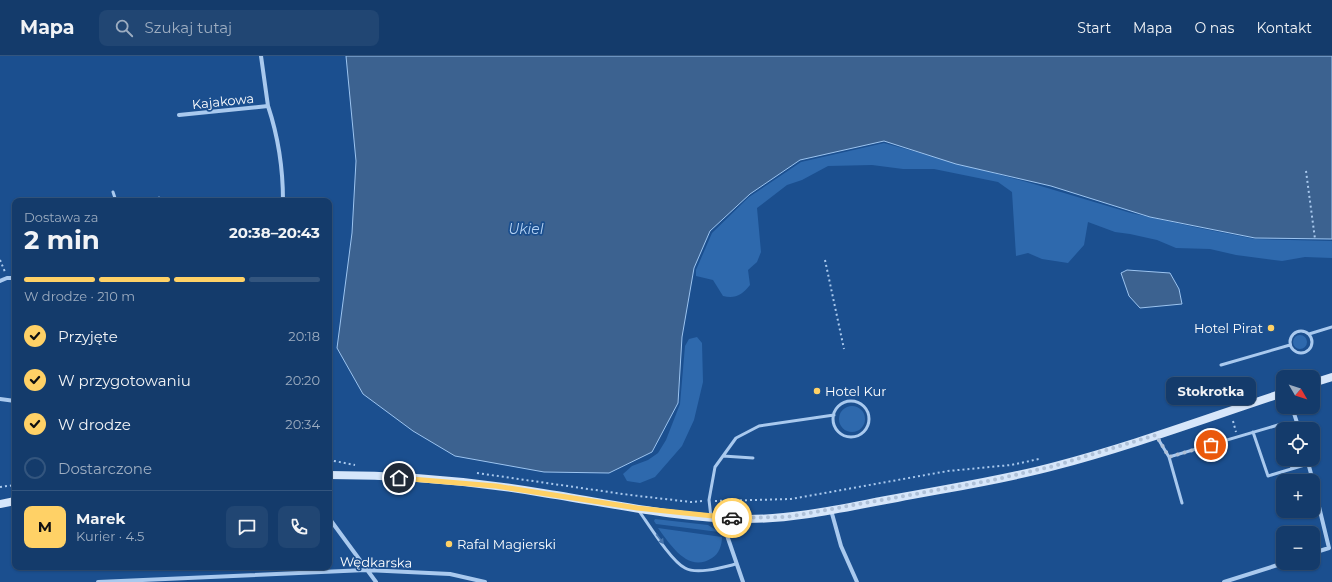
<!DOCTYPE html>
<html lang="pl">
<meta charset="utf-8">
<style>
:root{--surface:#143b6b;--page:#214673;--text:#f1f3f6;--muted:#9dadc1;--line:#33557e;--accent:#ffd166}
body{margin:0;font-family:Montserrat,sans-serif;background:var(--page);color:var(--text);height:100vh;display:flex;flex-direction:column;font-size:15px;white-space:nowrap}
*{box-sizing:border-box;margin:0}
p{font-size:13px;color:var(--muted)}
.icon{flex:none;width:22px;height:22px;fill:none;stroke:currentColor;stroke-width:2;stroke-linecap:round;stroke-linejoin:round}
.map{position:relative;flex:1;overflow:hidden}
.details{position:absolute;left:12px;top:142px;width:320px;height:372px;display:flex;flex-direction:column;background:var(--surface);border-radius:8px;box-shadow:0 1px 3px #0004,0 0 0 1px var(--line)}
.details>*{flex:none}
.needle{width:26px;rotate:129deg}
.buttons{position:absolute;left:1276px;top:314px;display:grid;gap:8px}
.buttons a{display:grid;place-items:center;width:44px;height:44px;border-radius:8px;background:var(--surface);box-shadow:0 1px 3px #0004,0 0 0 1px var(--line);font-size:20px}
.pin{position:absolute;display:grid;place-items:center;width:34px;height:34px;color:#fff;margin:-17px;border:2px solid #fff;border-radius:50%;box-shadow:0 1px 4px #0007}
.courier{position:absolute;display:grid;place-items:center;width:40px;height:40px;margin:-20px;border:3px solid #ffd166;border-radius:50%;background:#fff;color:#222;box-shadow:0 1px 5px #0007}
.bubble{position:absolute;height:28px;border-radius:8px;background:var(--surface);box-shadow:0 1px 3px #0004,0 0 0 1px var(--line);font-size:13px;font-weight:700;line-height:28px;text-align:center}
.overview em{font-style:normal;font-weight:700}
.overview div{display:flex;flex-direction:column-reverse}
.overview{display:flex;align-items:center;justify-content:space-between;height:68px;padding:0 12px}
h1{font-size:26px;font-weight:700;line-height:30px}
.bar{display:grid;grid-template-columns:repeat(4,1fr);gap:6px 4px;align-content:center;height:48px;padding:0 12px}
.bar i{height:5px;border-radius:3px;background:var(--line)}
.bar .on{background:var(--accent)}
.bar p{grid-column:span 4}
.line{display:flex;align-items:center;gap:10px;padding:0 12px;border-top:1px solid var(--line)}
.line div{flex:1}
.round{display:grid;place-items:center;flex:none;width:42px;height:42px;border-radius:8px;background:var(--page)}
ol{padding:0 12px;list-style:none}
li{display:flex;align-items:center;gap:12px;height:44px}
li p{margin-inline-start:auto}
li .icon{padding:4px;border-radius:50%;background:var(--accent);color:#111;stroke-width:4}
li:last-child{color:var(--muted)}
li i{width:22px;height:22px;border:2px solid var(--line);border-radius:50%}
header{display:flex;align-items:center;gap:24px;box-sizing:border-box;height:56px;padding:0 20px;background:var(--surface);border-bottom:1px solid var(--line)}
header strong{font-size:19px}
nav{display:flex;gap:22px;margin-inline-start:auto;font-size:14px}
.search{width:280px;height:36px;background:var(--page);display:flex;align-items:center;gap:10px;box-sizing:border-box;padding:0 14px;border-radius:8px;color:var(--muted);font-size:15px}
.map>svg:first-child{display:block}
.green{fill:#2e69ad}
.water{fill:#3c6290;stroke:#9cc4f0}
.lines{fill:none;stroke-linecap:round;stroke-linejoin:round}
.path{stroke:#a9c9ee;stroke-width:2;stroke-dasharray:2 3;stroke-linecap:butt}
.service{stroke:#a9c9ee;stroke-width:3}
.minor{stroke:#a9c9ee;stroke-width:4}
.secondary{stroke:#d6e6fa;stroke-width:8}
.oneway{fill:#4674ac}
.done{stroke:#afc1d8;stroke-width:4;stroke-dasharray:0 7.2}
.route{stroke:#ffd166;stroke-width:5}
.poi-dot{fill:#ffd166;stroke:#1b4f8f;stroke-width:1.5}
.labels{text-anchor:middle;stroke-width:3.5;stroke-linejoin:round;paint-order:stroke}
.street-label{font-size:13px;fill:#fff;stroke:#1b4f8f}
.poi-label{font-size:13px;fill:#fff;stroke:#1b4f8f;text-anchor:start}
.water-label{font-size:14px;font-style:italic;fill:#b5d3f5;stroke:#1b4f8f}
</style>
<header>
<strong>Mapa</strong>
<div class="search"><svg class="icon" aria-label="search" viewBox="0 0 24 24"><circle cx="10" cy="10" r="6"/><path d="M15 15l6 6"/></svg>Szukaj tutaj</div>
<nav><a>Start</a><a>Mapa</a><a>O nas</a><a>Kontakt</a></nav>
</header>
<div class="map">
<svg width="1332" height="526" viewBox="0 0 1332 526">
<rect width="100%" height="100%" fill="#1b4f8f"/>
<path class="green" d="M884,87L1034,128L1131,157L1199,172L1255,183L1332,185V202L1305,201L1282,205L1236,199L1210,193L1176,192L1157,184L1130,178L1115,176L1088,166L1084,189L1068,207L1042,203L1028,197L1016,200L1012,136L998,126L934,113H903L872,109L828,110L802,124L787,129L757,152L761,196L757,206L748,214L750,229C742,239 735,243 723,240L713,224L696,220V214L712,177L749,141L801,106Z
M1293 286a7 7 0 1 1 14 0a7 7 0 1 1-14 0Z
M697,281L702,287L703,326L694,364L682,390L655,421L640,427L627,425L623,418L632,410L648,404L658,397L666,384L680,348L685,290L689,283Z
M839 363a13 13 0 1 1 26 0a13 13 0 1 1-26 0Z
M655,463L708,469L719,476L656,468L654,465Z
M658,472L722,481C722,489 719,498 712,502C688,518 670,488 658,472Z"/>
<path class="water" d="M346,0H1332V183L1255,182L1150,161L1051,130L956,108L884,85L800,104L750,138L710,175L694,212L682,281L678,347L652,396L609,417L544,416L455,400L413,375L363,338L337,292L352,177L356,105Z
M1127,214L1170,217L1179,233L1182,248L1140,252L1129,240L1121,217Z"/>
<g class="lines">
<path class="path" d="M1306,115L1315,183
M0,204L5,216
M825,204L844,293
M1233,365L1236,376
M329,404L355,409
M477,417L630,439L691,446L703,445
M0,431L15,429
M715,445L791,443L948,415L1011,409L1039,403"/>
<path class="service" d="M113,136L116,145
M159,142V145
M1290 286a11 11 0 1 1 22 0a11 11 0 1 1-22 0Z
M1309,278L1332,271
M1221,309L1290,289
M833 363a18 18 0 1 1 36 0a18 18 0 1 1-36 0Z
M1253,376L1268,420L1308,408
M1157,381L1169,401L1278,369L1283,385
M723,400L753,402
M1169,401L1182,447
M1289,403L1292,412
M639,455C649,469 671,505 685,512C697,519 724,511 736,508
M711,461L709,444L715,411L736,382L759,370L834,359"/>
<path class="minor" d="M261,0L268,50
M179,59L268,50C278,80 283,113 283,145
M0,225L7,222H15
M0,343L15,345
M1292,351L1299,373
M1307,403L1313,425
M329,412V419
M1313,426L1329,492L1313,497
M831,454L841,490L857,526
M329,462L376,526
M721,462L743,526
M98,526L366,514L450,518L485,526
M1224,526L1284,507"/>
<path class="secondary" d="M1313,327L1332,321
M329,419C400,419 473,425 543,437C609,447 680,463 747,463C797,463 847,451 897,442C949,432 1003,424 1055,410C1132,390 1207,362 1283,337
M0,448L15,445"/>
</g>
<defs><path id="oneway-solid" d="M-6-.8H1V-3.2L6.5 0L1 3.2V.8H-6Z"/></defs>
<use class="oneway" href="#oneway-solid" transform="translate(660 483) rotate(53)"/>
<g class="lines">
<path class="done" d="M732,462L787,461L993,424L1054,410L1156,379L1169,401L1211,389"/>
<path class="route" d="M399,422L496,430L637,452L732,462"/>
</g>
<g class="poi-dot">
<circle cx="1271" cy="272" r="4"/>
<circle cx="817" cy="335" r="4"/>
<circle cx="449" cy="488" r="4"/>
</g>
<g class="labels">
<g class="street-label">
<text transform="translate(223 45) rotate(-6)" y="5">Kajakowa</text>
<text transform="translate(376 506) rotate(1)" y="5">Wędkarska</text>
</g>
<g class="poi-label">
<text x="1263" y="277" text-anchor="end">Hotel Pirat</text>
<text x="825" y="340">Hotel Kur</text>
<text x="457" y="493">Rafal Magierski</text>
</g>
<g class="water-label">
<text x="526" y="178">Ukiel</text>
</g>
</g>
</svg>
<div class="buttons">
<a><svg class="needle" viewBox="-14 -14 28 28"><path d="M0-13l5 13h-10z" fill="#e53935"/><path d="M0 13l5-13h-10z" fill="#9dadc1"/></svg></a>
<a><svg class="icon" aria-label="locate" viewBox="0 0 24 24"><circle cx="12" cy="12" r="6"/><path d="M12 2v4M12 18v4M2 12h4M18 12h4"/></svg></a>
<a>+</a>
<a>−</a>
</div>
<div class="pin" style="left:1211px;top:389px;background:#ea580c"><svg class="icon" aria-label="bag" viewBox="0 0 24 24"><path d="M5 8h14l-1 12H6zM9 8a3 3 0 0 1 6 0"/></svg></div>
<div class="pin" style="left:399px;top:422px;background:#1f2937"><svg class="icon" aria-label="home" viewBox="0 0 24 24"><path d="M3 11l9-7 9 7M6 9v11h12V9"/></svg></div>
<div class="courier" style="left:732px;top:462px"><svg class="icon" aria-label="car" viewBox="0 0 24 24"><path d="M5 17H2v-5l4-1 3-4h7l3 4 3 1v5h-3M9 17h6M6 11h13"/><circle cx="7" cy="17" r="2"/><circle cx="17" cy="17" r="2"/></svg></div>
<div class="bubble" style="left:1166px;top:321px;width:90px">Stokrotka</div>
<section class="details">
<div class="overview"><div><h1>2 min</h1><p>Dostawa za</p></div><em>20:38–20:43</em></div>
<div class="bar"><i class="on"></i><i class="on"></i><i class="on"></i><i></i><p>W drodze · 210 m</p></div>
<ol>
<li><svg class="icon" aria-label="check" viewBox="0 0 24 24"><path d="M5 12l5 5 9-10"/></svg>Przyjęte<p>20:18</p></li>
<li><svg class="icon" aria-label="check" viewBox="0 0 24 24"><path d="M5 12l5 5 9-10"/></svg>W przygotowaniu<p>20:20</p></li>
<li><svg class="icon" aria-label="check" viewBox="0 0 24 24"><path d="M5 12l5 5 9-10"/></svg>W drodze<p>20:34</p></li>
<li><i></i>Dostarczone</li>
</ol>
<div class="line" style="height:72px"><b class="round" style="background:var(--accent);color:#111">M</b><div><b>Marek</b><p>Kurier · 4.5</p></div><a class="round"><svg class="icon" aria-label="chat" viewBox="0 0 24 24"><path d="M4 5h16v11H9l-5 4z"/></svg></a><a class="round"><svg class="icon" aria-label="phone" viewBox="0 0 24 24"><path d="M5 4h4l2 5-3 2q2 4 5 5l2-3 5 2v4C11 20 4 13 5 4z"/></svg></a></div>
</section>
</div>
